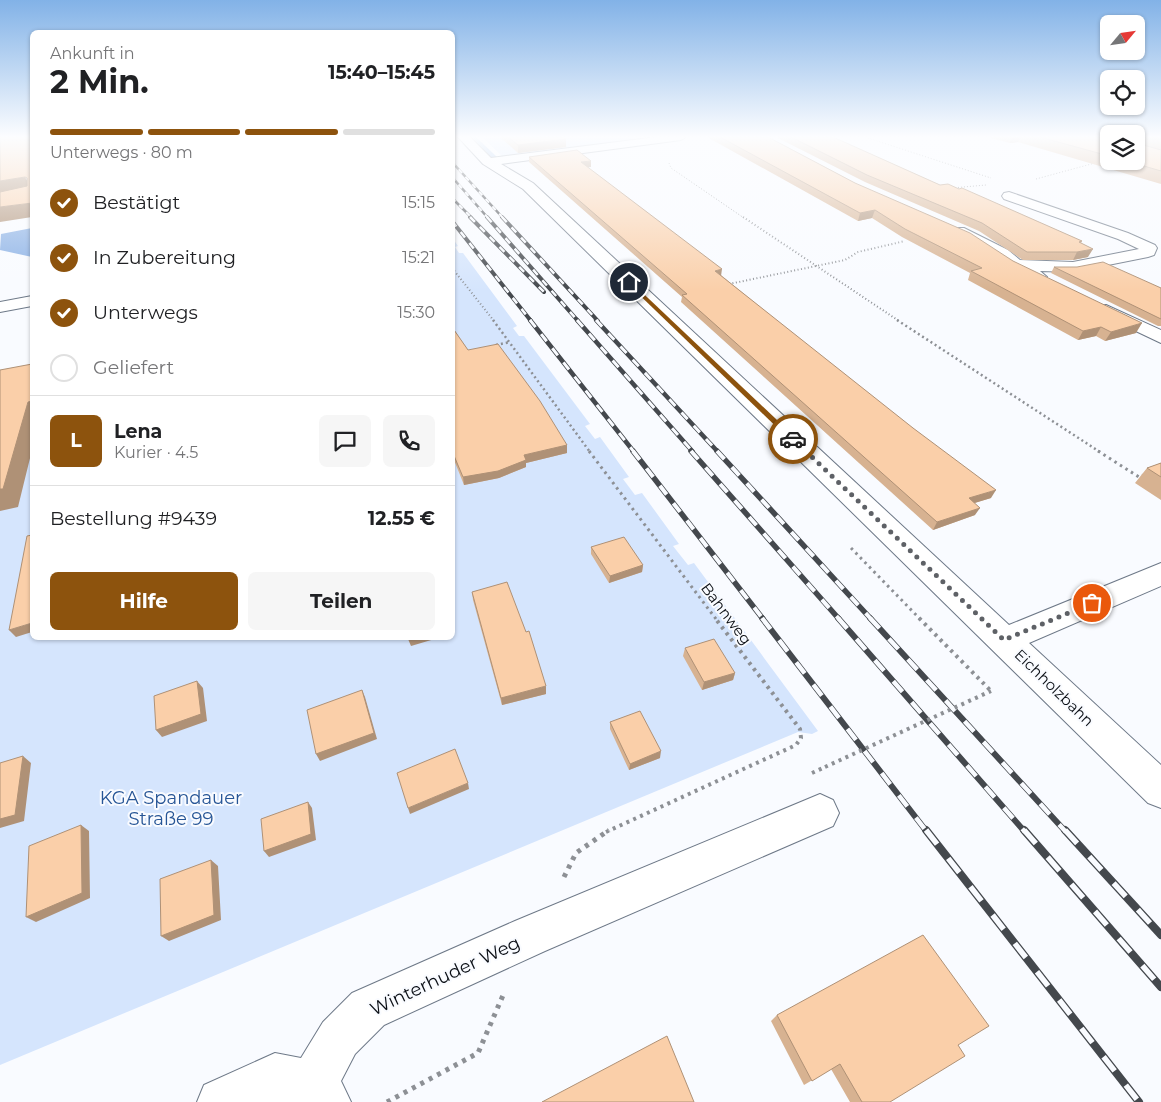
<!DOCTYPE html>
<html lang="de">
<meta charset="utf-8">
<style>
:root{--surface:#fff;--page:#f6f6f6;--text:#202124;--muted:#757577;--line:#e0e0e0;--accent:#8d530d}
body{margin:0;font-family:Montserrat,sans-serif;background:var(--page);color:var(--text);height:100vh;display:flex;flex-direction:column;font-size:19px;white-space:nowrap}
*{box-sizing:border-box;margin:0}
p{font-size:16px;color:var(--muted)}
.icon{flex:none;width:28px;height:28px;fill:none;stroke:currentColor;stroke-width:2;stroke-linecap:round;stroke-linejoin:round}
.map{position:relative;flex:1;overflow:hidden}
.panel{position:absolute;left:30px;top:30px;width:425px;height:610px;display:flex;flex-direction:column;background:var(--surface);border-radius:8px;box-shadow:0 1px 4px #0004}
.panel>*{flex:none}
.needle{width:32px;rotate:61deg}
.buttons{position:absolute;left:1100px;top:15px;display:grid;gap:10px}
.buttons a{display:grid;place-items:center;width:45px;height:45px;border-radius:8px;background:var(--surface);box-shadow:0 1px 4px #0004;font-size:25px}
.pin{position:absolute;display:grid;place-items:center;width:42px;height:42px;color:#fff;margin:-21px;border:2px solid #fff;border-radius:50%;box-shadow:0 1px 5px #0007}
.courier{position:absolute;display:grid;place-items:center;width:50px;height:50px;margin:-25px;border:4px solid #8d530d;border-radius:50%;background:#fff;color:#222;box-shadow:0 1px 6px #0007}
.summary em{font-style:normal;font-weight:700}
.summary div{display:flex;flex-direction:column-reverse}
.summary{display:flex;align-items:center;justify-content:space-between;height:85px;padding:0 20px}
h1{font-size:32px;font-weight:700;line-height:38px}
.bar{display:grid;grid-template-columns:repeat(4,1fr);gap:8px 5px;align-content:center;height:60px;padding:0 20px}
.bar i{height:6px;border-radius:4px;background:var(--line)}
.bar .current{background:var(--accent)}
.bar p{grid-column:span 4}
.line{display:flex;align-items:center;gap:12px;padding:0 20px;border-top:1px solid var(--line)}
.line div{flex:1}
.round{display:grid;place-items:center;flex:none;width:52px;height:52px;border-radius:8px;background:var(--page)}
ol{padding:0 20px;list-style:none}
li{display:flex;align-items:center;gap:15px;height:55px}
li p{margin-inline-start:auto}
li .icon{padding:5px;border-radius:50%;background:var(--accent);color:#fff;stroke-width:4}
li:last-child{color:var(--muted)}
li i{width:28px;height:28px;border:2px solid var(--line);border-radius:50%}
.button{display:flex;gap:10px;margin-top:auto;padding:10px 20px}
.button a{flex:1;height:58px;border-radius:8px;background:var(--accent);color:#fff;font-size:20px;font-weight:700;line-height:58px;text-align:center}
.button a+a{background:var(--page);color:var(--text)}
.map>svg:first-child{display:block}
.green{fill:#d5e5fd}
.water{fill:#8ab0e5}
.lines{fill:none;stroke-linecap:round;stroke-linejoin:round}
.stream{fill:#8ab0e5;fill-rule:evenodd}
.minor-casing{stroke:#6e7988;stroke-width:2}
.path-far5{stroke:#8d9095;stroke-width:1;stroke-dasharray:1 2;stroke-linecap:butt}
.path-far4{stroke:#8d9095;stroke-width:2;stroke-dasharray:1 2.5;stroke-linecap:butt}
.path-far3{stroke:#8d9095;stroke-width:2.5;stroke-dasharray:2 3;stroke-linecap:butt}
.path-far2{stroke:#8d9095;stroke-width:3;stroke-dasharray:2.5 4;stroke-linecap:butt}
.path-far1{stroke:#8d9095;stroke-width:4;stroke-dasharray:3 4.5;stroke-linecap:butt}
.path{stroke:#8d9095;stroke-width:5;stroke-dasharray:4 5.5;stroke-linecap:butt}
.minor{fill:#fff;fill-rule:evenodd}
.rail-far5-casing{stroke:#44484d;stroke-width:2.5}
.rail-far4-casing{stroke:#44484d;stroke-width:4}
.rail-far3-casing{stroke:#44484d;stroke-width:4.5}
.rail-far2-casing{stroke:#44484d;stroke-width:5.5}
.rail-far1-casing{stroke:#44484d;stroke-width:6}
.rail-casing{stroke:#44484d;stroke-width:8}
.rail-far5{stroke:#f9fbff;stroke-width:2;stroke-dasharray:5;stroke-linecap:butt}
.rail-far4{stroke:#f9fbff;stroke-width:2.5;stroke-dasharray:7;stroke-linecap:butt}
.rail-far3{stroke:#f9fbff;stroke-width:3;stroke-dasharray:9;stroke-linecap:butt}
.rail-far2{stroke:#f9fbff;stroke-width:4;stroke-dasharray:11;stroke-linecap:butt}
.rail-far1{stroke:#f9fbff;stroke-width:4.5;stroke-dasharray:14;stroke-linecap:butt}
.rail{stroke:#f9fbff;stroke-width:5.5;stroke-dasharray:18;stroke-linecap:butt}
.path-bridge{stroke:#8d9095;stroke-width:4;stroke-dasharray:3 4.5;stroke-linecap:butt}
.wall{fill:#d7b291}
.shaded-wall{fill:#af9176}
.building{fill:#facfa9;stroke:#af9176}
.route{fill:#8d530d}
.done{stroke:#5e6166;stroke-width:5;stroke-dasharray:0 9}
.labels{text-anchor:middle;stroke-width:4;stroke-linejoin:round;paint-order:stroke}
.street-label{font-size:15px;fill:#0a0e14;stroke:#f9fbff}
.near-park-label{font-size:18px;fill:#265596;stroke:#f9fbff}
.near-street-label{font-size:18px;fill:#0a0e14;stroke:#f9fbff}
</style>
<div class="map">
<svg width="1161" height="1102" viewBox="0 0 1161 1102">
<rect width="100%" height="100%" fill="#f9fbff"/>
<path class="green" d="M482,137H651L502,156Z
M453,239L458,246L455,247L459,253H463L517,326L513,328L519,336H524L590,424L585,426L595,439L600,437L629,477L623,479L635,495L642,493L679,544L673,546L688,565L694,563L818,731L812,734L798,732L0,1065V453L32,446V638H452Z"/>
<path class="water" d="M32,228V257L0,250L1,234Z"/>
<g class="lines">
<path class="stream" d="M472,137H476L497,157V159H493Z"/>
<defs>
<path id="minor" d="M458,137H470L491,158L657,137H686L681,140L501,164L533,183L1009,625L1161,563V586L1029,643L1161,765V808L1148,803L523,189L483,164Z
M1009,192L1128,233L1155,245L1157,248L1154,255L1148,257L1073,272L1040,271L1047,277L1045,281C1027,285 1010,266 996,256C984,248 968,241 954,234L951,231L954,228H964L1008,250L1020,260L1073,262L1139,249L1118,239L1004,199L1002,196L1004,193Z
M32,296V306L0,312V302Z
M1106,305L1161,330V343L1100,314L1097,310L1100,306Z
M820,794L833,800L839,813L833,826L545,951L384,1025L355,1054L341,1081L351,1102H197L204,1085L275,1053L301,1058L323,1022L352,993L515,921Z"/>
</defs>
<use href="#minor" class="minor-casing"/>
<path class="path-far5" d="M874,137L868,138L991,178
M669,163L671,168L744,218
M1036,179L1095,163
M952,188L986,185"/>
<path class="path-far4" d="M743,217L899,321
M452,268L494,321
M729,284L845,260L858,252L905,241"/>
<path class="path-far3" d="M493,320L590,452
M897,320L1100,452
M496,345L510,342"/>
<path class="path-far2" d="M589,451L716,619
M1098,451L1139,477L1144,475
M851,548L920,619"/>
<path class="path-far1" d="M919,618L991,691
M812,773L825,767
M606,832L796,745L801,738L800,729L715,618"/>
<path class="path" d="M564,877L576,853L609,830
M387,1102L478,1053L504,993"/>
<use href="#minor" class="minor"/>
<defs>
<path id="rail-far5" d="M452,162L503,218
M452,177L488,218
M452,198L472,218"/>
<path id="rail-far4" d="M470,217L544,292
M487,217L578,321
M502,217L598,321
M452,221L531,321"/>
<path id="rail-far3" d="M530,320L634,452
M577,320L693,452
M596,320L718,452"/>
<path id="rail-far2" d="M633,451L763,619
M691,451L839,619
M717,451L871,619"/>
<path id="rail-far1" d="M762,618L927,832
M838,618L1025,832
M870,618L1066,832"/>
<path id="rail" d="M926,830L1139,1102
M1024,830L1161,987
M1065,830L1161,935"/>
</defs>
<use href="#rail-far5" class="rail-far5-casing"/>
<use href="#rail-far4" class="rail-far4-casing"/>
<use href="#rail-far3" class="rail-far3-casing"/>
<use href="#rail-far2" class="rail-far2-casing"/>
<use href="#rail-far1" class="rail-far1-casing"/>
<use href="#rail" class="rail-casing"/>
<use href="#rail-far5" class="rail-far5"/>
<use href="#rail-far4" class="rail-far4"/>
<use href="#rail-far3" class="rail-far3"/>
<use href="#rail-far2" class="rail-far2"/>
<use href="#rail-far1" class="rail-far1"/>
<use href="#rail" class="rail"/>
<path class="path-bridge" d="M825,767L991,691"/>
</g>
<path class="wall" d="M500,137H563L566,139V147L518,153Z
M707,137H768L855,183L1013,261L1136,333L1105,341L1096,336L1078,340L968,280L970,273L902,237L872,218L858,221Z
M776,137H833L940,185L1082,241L1081,243L1088,257L1073,260H1023L979,231L865,182Z
M987,137H1109V161H1136V137H1161V184L1018,142L1010,143Z
M529,157L591,167H587L721,275L991,498L974,503L975,515L933,530L681,302L682,297L529,162Z
M1054,267L1161,288V326H1158L1051,273Z
M452,327L468,350L567,445V453L526,463V467L499,478L464,485L452,455Z
M1161,463V500L1135,483L1147,468Z
M591,547L643,565L642,572L609,583L591,554Z
M472,592L546,694L502,705L473,600Z
M685,648L735,673L733,680L702,690L683,656Z
M610,722L660,758L629,770L610,729Z
M777,1015L958,1045L890,1102H850L831,1069L804,1085L771,1021Z"/>
<path class="shaded-wall" d="M1012,137H1020L1018,142L1010,143Z
M566,139V147L518,153V145Z
M591,161V167L581,168V162Z
M25,177L32,189L0,195V181Z
M32,203V217L0,222V207Z
M875,210L872,218L858,221L860,213Z
M1093,249L1088,257L1073,260L1077,252Z
M722,269L721,276L715,271Z
M1142,323L1136,333L1105,341L1111,332Z
M1101,327L1096,336L1078,340L1083,331Z
M32,401V450L18,507L0,511V489L28,402Z
M567,445V453L526,463V467L499,478L464,485L463,477L524,455Z
M996,490L991,498L965,506L969,498Z
M980,508L975,515L933,530L937,522Z
M643,565L642,572L609,583L610,576Z
M32,623V632L16,637L9,630Z
M413,638H438L411,646L408,639Z
M735,673L733,680L702,690L704,682Z
M197,681L203,688L207,721L162,737L156,730Z
M546,686V694L502,705L501,698Z
M362,690L365,697L377,739L320,761L316,754Z
M661,751L660,758L629,770L630,764Z
M23,756L31,763L24,821L0,828V819Z
M468,783L469,789L410,814L408,808Z
M308,802L312,808L316,840L269,857L264,851Z
M81,825L89,831L90,898L36,922L26,917Z
M211,860L218,866L221,920L169,941L161,936Z"/>
<path class="building" d="M0,137H32V203L0,207V192L27,186V178L25,177L0,181Z
M508,137H563L566,139L518,145Z
M720,137H768L855,183L970,233L1013,261L1142,323L1111,332L1101,327L1083,331L971,271L982,268L905,229L875,210L860,213Z
M791,137H833L940,185L948,184L959,189L962,188L1082,241L1079,242L1093,249L1077,252H1027L982,223L867,175Z
M1040,137H1109V156Z
M1136,137H1140V144L1161,150V171L1127,161H1136Z
M577,150L591,161L581,162L722,269L715,271L913,428L996,490L969,498L980,508L937,522L682,295L687,294L529,157Z
M1103,262L1161,288V319L1054,267H1077Z
M452,327L468,350L498,344L540,401L567,445L524,455L526,460L498,471L463,477L452,451Z
M32,364V401L28,402L3,489H0V370Z
M1161,463V477L1147,468Z
M32,535V623L9,630L27,536Z
M624,537L643,565L610,576L591,547Z
M507,582L526,632L529,631L546,686L501,698L472,592Z
M714,639L735,673L704,682L685,648Z
M197,681L201,714L156,730L154,696Z
M362,690L374,733L316,754L307,710Z
M640,711L661,751L630,764L610,722Z
M455,749L468,783L408,808L397,773Z
M23,756L15,815L0,819V763Z
M308,802L311,834L264,851L261,819Z
M81,825L82,893L26,917L29,846Z
M211,860L214,915L161,936L160,879Z
M923,935L989,1026L958,1045L965,1056L890,1102H862L840,1064L812,1081L777,1015Z
M667,1036L694,1102H542Z"/>
<linearGradient id="sky" x2="0" y2="1"><stop stop-color="#82b2e7"/><stop offset="0.47" stop-color="#fcfdff"/><stop offset="1" stop-color="#fcfdff" stop-opacity="0"/></linearGradient>
<rect width="1161" height="291" fill="url(#sky)"/>
<path class="route" d="M629,280L796,438V441H791L627,283Z"/>
<g class="lines">
<path class="done" d="M793,439L1004,640L1092,603"/>
</g>
<g class="labels">
<g class="street-label">
<text transform="translate(726 614) rotate(53)" y="5">Bahnweg</text>
<text transform="translate(1054 688) rotate(44)" y="5">Eichholzbahn</text>
</g>
<g class="near-park-label">
<text x="171" y="804">KGA Spandauer<tspan x="171" dy="21">Straße 99</tspan></text>
</g>
<g class="near-street-label">
<text transform="translate(445 976) rotate(-25)" y="6">Winterhuder Weg</text>
</g>
</g>
</svg>
<div class="buttons">
<a><svg class="needle" viewBox="-14 -14 28 28"><path d="M0-13l5 13h-10z" fill="#e53935"/><path d="M0 13l5-13h-10z" fill="#757577"/></svg></a>
<a><svg class="icon" aria-label="locate" viewBox="0 0 24 24"><circle cx="12" cy="12" r="6"/><path d="M12 2v4M12 18v4M2 12h4M18 12h4"/></svg></a>
<a><svg class="icon" aria-label="layers" viewBox="0 0 24 24"><path d="M12 4l9 5-9 5-9-5zM3 14l9 5 9-5"/></svg></a>
</div>
<div class="pin" style="left:1092px;top:603px;background:#ea580c"><svg class="icon" aria-label="bag" viewBox="0 0 24 24"><path d="M5 8h14l-1 12H6zM9 8a3 3 0 0 1 6 0"/></svg></div>
<div class="pin" style="left:629px;top:282px;background:#1f2937"><svg class="icon" aria-label="home" viewBox="0 0 24 24"><path d="M3 11l9-7 9 7M6 9v11h12V9"/></svg></div>
<div class="courier" style="left:793px;top:439px"><svg class="icon" aria-label="car" viewBox="0 0 24 24"><path d="M5 17H2v-5l4-1 3-4h7l3 4 3 1v5h-3M9 17h6M6 11h13"/><circle cx="7" cy="17" r="2"/><circle cx="17" cy="17" r="2"/></svg></div>
<section class="panel">
<div class="summary"><div><h1>2 Min.</h1><p>Ankunft in</p></div><em>15:40–15:45</em></div>
<div class="bar"><i class="current"></i><i class="current"></i><i class="current"></i><i></i><p>Unterwegs · 80 m</p></div>
<ol>
<li><svg class="icon" aria-label="check" viewBox="0 0 24 24"><path d="M5 12l5 5 9-10"/></svg>Bestätigt<p>15:15</p></li>
<li><svg class="icon" aria-label="check" viewBox="0 0 24 24"><path d="M5 12l5 5 9-10"/></svg>In Zubereitung<p>15:21</p></li>
<li><svg class="icon" aria-label="check" viewBox="0 0 24 24"><path d="M5 12l5 5 9-10"/></svg>Unterwegs<p>15:30</p></li>
<li><i></i>Geliefert</li>
</ol>
<div class="line" style="height:90px"><b class="round" style="background:var(--accent);color:#fff">L</b><div><b>Lena</b><p>Kurier · 4.5</p></div><a class="round"><svg class="icon" aria-label="chat" viewBox="0 0 24 24"><path d="M4 5h16v11H9l-5 4z"/></svg></a><a class="round"><svg class="icon" aria-label="phone" viewBox="0 0 24 24"><path d="M5 4h4l2 5-3 2q2 4 5 5l2-3 5 2v4C11 20 4 13 5 4z"/></svg></a></div>
<div class="line" style="height:65px"><div>Bestellung #9439</div><b>12.55 €</b></div>
<div class="button"><a>Hilfe</a><a>Teilen</a></div>
</section>
</div>
